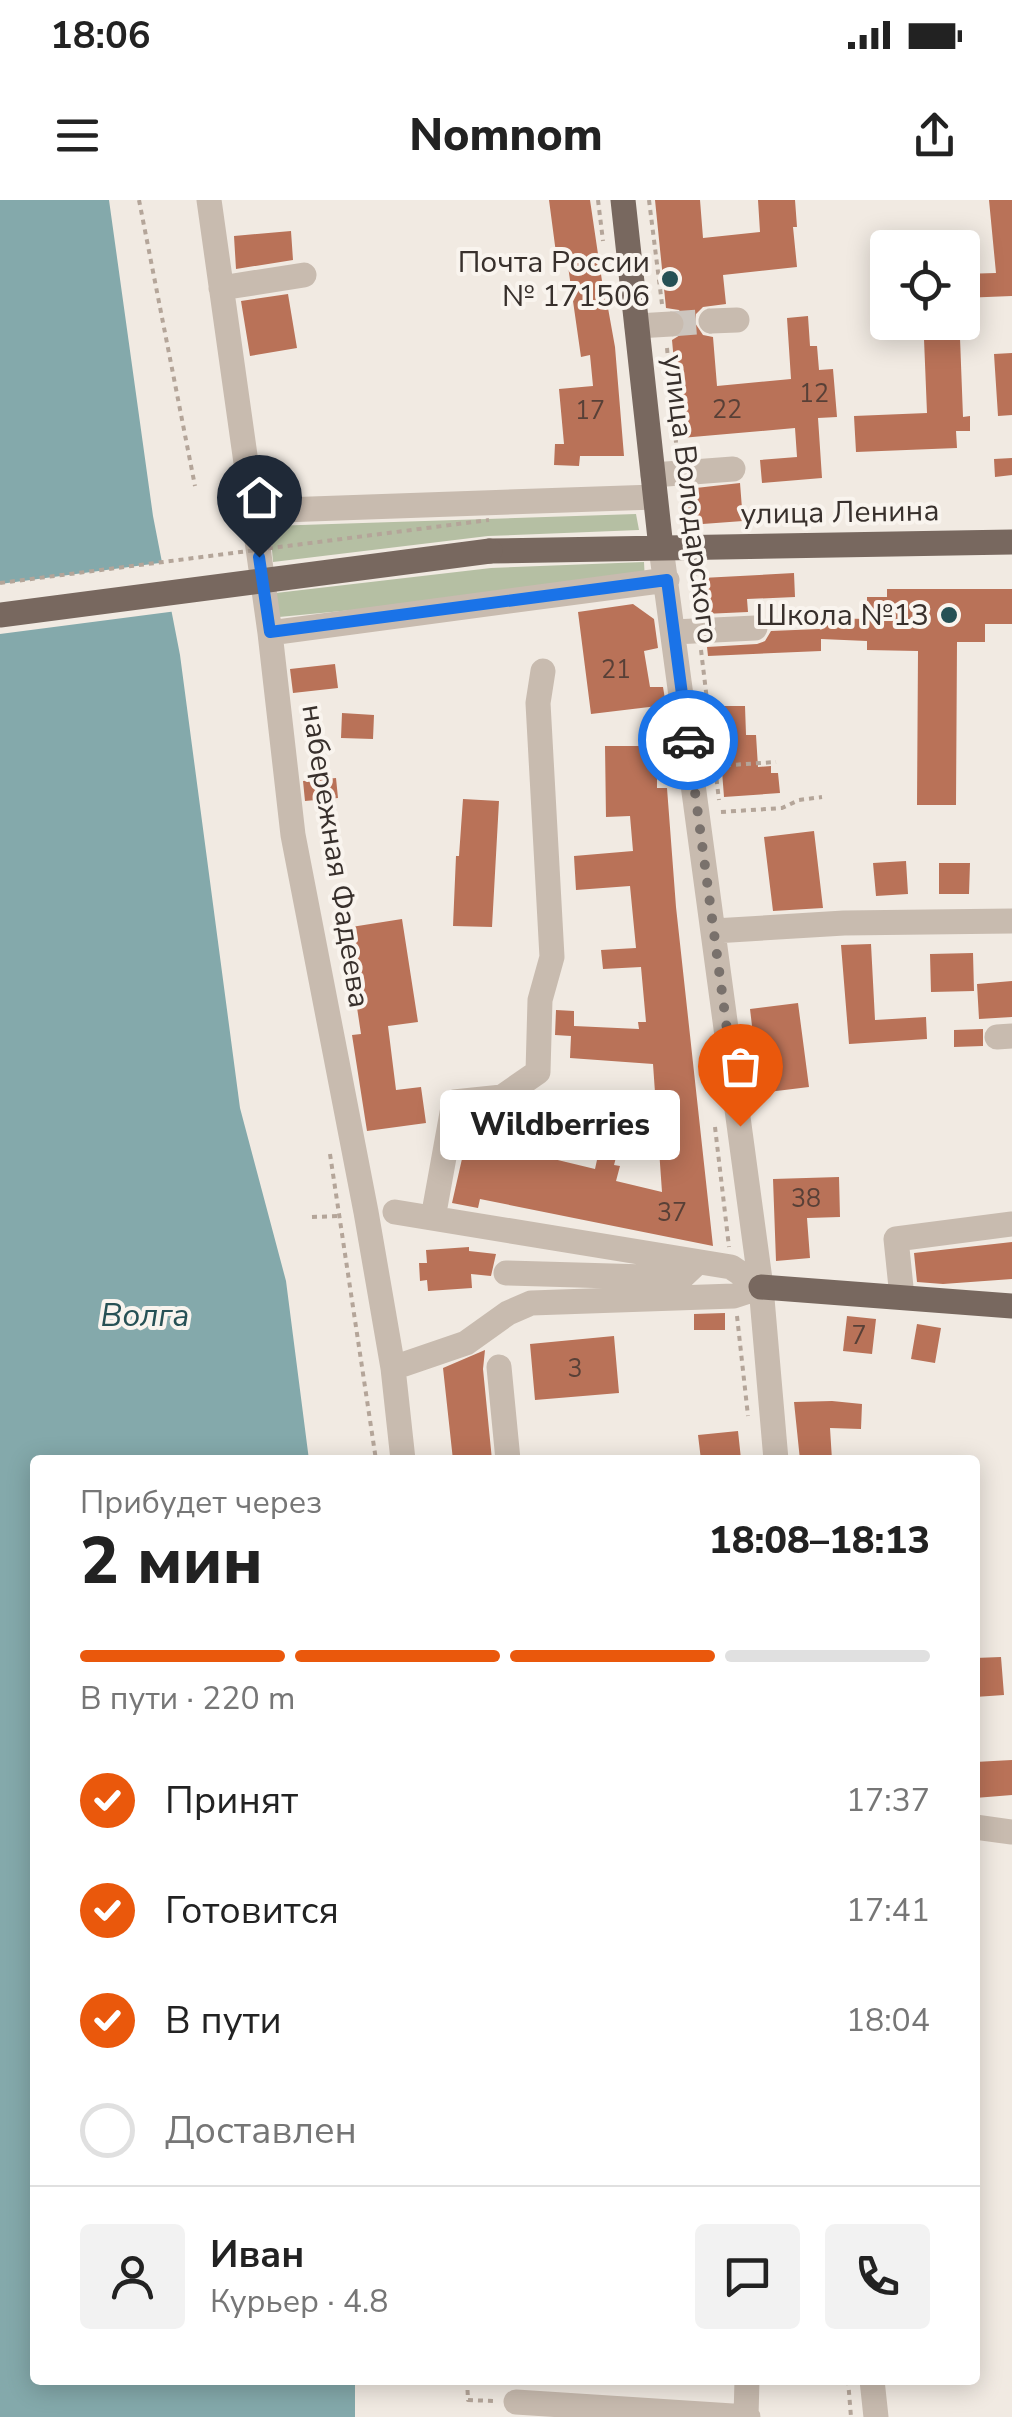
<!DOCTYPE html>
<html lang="ru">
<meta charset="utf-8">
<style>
:root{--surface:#fff;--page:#f2f2f2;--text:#222;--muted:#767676;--line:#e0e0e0;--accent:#ea580c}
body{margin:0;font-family:"Nunito Sans",sans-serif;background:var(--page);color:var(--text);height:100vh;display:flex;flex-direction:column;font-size:38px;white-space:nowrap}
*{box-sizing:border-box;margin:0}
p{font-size:32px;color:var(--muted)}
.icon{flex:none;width:55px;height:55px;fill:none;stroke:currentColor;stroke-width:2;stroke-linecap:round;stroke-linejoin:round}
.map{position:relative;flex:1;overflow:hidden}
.drawer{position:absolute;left:30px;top:1255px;width:950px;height:930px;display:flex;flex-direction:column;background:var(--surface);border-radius:10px;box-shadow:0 5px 25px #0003}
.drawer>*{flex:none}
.controls{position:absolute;left:870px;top:30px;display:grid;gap:20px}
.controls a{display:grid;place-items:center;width:110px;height:110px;border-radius:10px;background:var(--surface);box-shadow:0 5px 25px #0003;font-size:50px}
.pin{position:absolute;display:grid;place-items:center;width:85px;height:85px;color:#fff;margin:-102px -42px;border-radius:50% 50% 50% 0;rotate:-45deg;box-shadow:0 0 10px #0007}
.pin .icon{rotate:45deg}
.courier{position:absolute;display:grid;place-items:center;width:100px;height:100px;margin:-50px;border:8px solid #1a73e8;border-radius:50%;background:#fff;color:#222;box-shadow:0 2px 12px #0007}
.bubble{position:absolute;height:70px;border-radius:10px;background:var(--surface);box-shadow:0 5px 25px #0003;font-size:32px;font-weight:800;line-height:70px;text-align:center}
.summary em{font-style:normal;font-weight:800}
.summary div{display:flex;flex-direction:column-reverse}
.summary{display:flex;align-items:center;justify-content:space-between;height:170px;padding:0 50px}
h1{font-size:65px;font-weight:800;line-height:75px}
.bar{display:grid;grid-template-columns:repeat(4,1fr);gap:15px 10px;align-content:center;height:120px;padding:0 50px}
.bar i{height:12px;border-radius:8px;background:var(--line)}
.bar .on{background:var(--accent)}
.bar p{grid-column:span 4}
.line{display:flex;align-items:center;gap:25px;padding:0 50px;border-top:2px solid var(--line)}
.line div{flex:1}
.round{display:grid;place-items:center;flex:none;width:105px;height:105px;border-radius:10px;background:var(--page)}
ol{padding:0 50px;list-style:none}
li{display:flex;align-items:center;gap:30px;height:110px}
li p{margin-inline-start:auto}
li .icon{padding:10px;border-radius:50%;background:var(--accent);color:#fff;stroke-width:4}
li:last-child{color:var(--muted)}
li i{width:55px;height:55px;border:5px solid var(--line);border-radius:50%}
.status{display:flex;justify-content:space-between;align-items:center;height:70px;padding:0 50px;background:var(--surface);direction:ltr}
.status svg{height:28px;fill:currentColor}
header{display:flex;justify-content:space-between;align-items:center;height:130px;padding:0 50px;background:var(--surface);font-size:45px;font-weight:800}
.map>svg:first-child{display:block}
.green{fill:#b5bfa3}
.water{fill:#84a9ab}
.pier{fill:#f1eae2}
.building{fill:#b97258}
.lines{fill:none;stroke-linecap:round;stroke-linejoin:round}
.minor-tunnel{stroke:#ccc5be;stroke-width:25;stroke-dasharray:25 12;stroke-linecap:butt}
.path{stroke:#b4a599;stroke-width:4;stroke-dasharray:5 5;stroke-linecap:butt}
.minor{stroke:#c8bbaf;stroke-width:25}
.major{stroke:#78685f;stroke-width:25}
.path-bridge{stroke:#b4a599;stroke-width:4;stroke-dasharray:5 5;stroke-linecap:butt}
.major-bridge{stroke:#78685f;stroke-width:25}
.done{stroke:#79716c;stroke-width:10;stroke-dasharray:0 18}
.route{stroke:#1a73e8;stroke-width:12}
.poi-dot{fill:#265155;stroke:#f9f4ee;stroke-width:4}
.labels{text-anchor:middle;stroke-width:8;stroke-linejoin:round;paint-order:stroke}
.number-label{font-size:25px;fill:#584037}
.poi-label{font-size:30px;fill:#38302c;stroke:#f9f4ee;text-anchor:end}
.street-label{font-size:30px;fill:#38302c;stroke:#f9f4ee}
.water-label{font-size:32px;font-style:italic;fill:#265155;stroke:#f9f4ee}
</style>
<div class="status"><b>18:06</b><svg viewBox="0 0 49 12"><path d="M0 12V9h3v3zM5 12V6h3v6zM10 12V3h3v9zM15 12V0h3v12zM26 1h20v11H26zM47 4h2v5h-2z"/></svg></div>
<header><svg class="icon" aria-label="menu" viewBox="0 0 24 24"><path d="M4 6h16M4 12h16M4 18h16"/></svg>Nomnom<svg class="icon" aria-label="share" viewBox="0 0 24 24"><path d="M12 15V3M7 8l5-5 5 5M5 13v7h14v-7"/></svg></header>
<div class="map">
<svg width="1012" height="2217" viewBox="0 0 1012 2217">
<rect width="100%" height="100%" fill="#f1eae2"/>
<path class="green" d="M636,314L639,330L488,336L273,362L270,326Z
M644,362L645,382L279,417L276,393L491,368Z"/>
<path class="water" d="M0,0H109L153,316L180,455L240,908L286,1081L309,1260H35V2180H355V2217H0Z"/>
<path class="pier" d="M167,362L177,411L0,434V384Z"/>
<path class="building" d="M549,0H590L606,108H608L615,147L624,256H580L579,266L554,265L555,244H564L559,189L593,186L590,155L581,157L566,52L556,53Z
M655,0H700L703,38L760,32L758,0H795L797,27H793L797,67L723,75L726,104L703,107L696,114L695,123L703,135L713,137L717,186L791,179L787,118L808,116L810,146H817L819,170L833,169L837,217L818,218L822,278L762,283L760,260L797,257L795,228L681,238L672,140L685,132L687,122L679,110L666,108Z
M989,0H1012V96L962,98V74L996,73Z
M291,31L293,60L236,69L234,36Z
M288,94L297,148L250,156L241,101Z
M960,138L963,217L970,216V231H956L957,248L856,252L854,216L927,213L924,139Z
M1012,153V215L998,216L994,154Z
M1012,258V275L995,277L994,259Z
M740,283L743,321L689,325L687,289Z
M794,373L795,397L747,399L748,412L704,414L702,378Z
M887,389H1012V424H985V442H957L956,605H917L918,451L867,450V441L821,439V451L708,456L707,447L757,444L765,441L771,431L819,429V418L867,419V397H887Z
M633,404L654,419L658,448L644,451L650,487H663L666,505L591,514L578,412Z
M335,464L338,488L293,493L290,469Z
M717,506H745L746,535H756L758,567L771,566V573H778L780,593L724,597Z
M342,513L374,515L373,539L341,538Z
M605,546H657V588H667L676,707L713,1046L480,999L478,1008L452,1003L471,919L496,925L492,944L595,969L604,928L623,931L614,965L620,966L616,981L662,992L653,864L570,858L571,836L555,835L556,810L574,811V826L639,829L638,822H646L641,767L603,769L601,750L636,748L630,686L576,690L574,656L633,651L630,616L606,617Z
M336,578L338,598L305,601L303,581Z
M463,599L499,601L492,727L453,726L456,656H459Z
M814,631L823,708L773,711L764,637Z
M906,661L908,694L876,696L873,663Z
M939,663H970L969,694H939Z
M402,719L418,822L388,826L396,890L421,887L426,923L367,931L352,835L361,834L345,728Z
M871,744L875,820L926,817L927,839L849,844L841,745Z
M973,753L974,791L931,792L930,754Z
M1012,781V817L979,819L977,784Z
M798,803L809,887L760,893L750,809Z
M983,829V846L954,847V830Z
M839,977L840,1017L807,1018L810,1058L776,1061L773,979Z
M1012,1042V1079L943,1084L917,1082L914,1053Z
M469,1047V1051L496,1054L491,1076L471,1074L472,1088L428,1091L427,1080L420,1081L419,1063H427L426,1050Z
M725,1113V1130H694V1114Z
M847,1116L876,1119L872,1154L843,1151Z
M917,1124L941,1128L935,1163L911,1159Z
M614,1136L619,1193L535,1200L530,1144Z
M485,1150L483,1169L492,1260H453L443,1168Z
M832,1201L862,1204L861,1229L830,1228L832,1260H800L794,1202Z
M738,1231L741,1259L701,1260L698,1235Z
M1001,1457L1004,1495L975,1497V1458Z
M1012,1560V1595L975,1598V1562Z"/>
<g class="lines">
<path class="minor-tunnel" d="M671,124L711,121"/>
<path class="path" d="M139,0L195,286
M598,0L603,41
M649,0L662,104
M667,148L677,253
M681,292L687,327
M695,371L697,411
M701,450L719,600
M716,566L776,562
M721,612L782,608L799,600L822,597
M715,927L729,1047
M330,954L376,1260
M312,1017L340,1016
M737,1116L748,1216
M467,2180L468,2200L493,2201
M848,2180L851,2217"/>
<path class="minor" d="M209,0L270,433L293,635L366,1012L393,1168L403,1260
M221,88L304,75
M711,121L737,120
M637,126L671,124
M653,275L733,269
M252,311L655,297
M661,348L761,1087L776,1260
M674,432L755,428
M270,433L667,380
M714,731L844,723L1012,721
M997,837L1012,836
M502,897L590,919
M395,1012L731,1067L761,1087
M433,1018L454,902L502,897L538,872L540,800L552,757L538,503L543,471
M506,1073L681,1078L698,1062
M902,1097L896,1039L1012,1024
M499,1167L508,1260
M393,1168L466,1143L508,1113L531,1103L734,1096L761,1087
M975,1627L1012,1632
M872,2180L876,2217
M516,2202L748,2217
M746,2217L747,2180"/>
<path class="major" d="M623,0L661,348
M490,351L1012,342
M761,1087L1012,1106"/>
<path class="path-bridge" d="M0,383L489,320"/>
<path class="major-bridge" d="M0,415L490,351"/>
</g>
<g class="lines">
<path class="done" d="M688,540L740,926"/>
<path class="route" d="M259,357L270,432L667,380L688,540"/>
</g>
<g class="poi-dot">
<circle cx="670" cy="79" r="10"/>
<circle cx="949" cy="415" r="10"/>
</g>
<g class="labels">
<g class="number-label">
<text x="814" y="202">12</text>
<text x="727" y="218">22</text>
<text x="590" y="219">17</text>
<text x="616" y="478">21</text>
<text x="806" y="1007">38</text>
<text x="672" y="1021">37</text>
<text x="859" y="1144">7</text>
<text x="575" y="1177">3</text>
</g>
<g class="poi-label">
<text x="650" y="72">Почта России<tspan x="650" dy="34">№ 171506</tspan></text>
<text x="929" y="425">Школа №13</text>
</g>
<g class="street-label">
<text transform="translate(691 299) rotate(83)" y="10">улица Володарского</text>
<text transform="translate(840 312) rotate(-1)" y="10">улица Ленина</text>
<text transform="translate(336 656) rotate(81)" y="10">набережная Фадеева</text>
</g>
<g class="water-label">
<text x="145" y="1126">Волга</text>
</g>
</g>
</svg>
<div class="controls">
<a><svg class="icon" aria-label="locate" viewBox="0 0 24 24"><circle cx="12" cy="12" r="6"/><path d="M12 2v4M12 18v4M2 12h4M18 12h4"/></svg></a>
</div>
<div class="pin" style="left:740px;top:926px;background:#ea580c"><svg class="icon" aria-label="bag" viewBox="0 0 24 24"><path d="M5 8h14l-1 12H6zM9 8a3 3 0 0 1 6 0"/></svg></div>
<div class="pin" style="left:259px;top:357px;background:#1f2937"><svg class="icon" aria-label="home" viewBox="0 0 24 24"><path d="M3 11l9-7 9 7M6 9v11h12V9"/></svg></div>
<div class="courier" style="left:688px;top:540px"><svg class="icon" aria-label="car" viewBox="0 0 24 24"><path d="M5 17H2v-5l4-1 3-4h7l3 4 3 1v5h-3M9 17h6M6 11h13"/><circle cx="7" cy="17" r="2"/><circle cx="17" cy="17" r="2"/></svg></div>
<div class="bubble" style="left:440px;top:890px;width:240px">Wildberries</div>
<section class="drawer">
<div class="summary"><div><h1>2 мин</h1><p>Прибудет через</p></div><em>18:08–18:13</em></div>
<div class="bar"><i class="on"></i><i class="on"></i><i class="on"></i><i></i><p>В пути · 220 m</p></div>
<ol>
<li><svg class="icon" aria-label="check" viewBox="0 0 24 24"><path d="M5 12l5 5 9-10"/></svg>Принят<p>17:37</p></li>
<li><svg class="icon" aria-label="check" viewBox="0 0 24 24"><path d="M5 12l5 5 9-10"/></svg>Готовится<p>17:41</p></li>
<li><svg class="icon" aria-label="check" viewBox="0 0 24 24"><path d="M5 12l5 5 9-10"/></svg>В пути<p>18:04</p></li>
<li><i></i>Доставлен</li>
</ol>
<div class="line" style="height:180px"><a class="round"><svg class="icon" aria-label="person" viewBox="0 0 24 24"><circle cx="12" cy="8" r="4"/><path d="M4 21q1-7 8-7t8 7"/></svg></a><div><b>Иван</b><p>Курьер · 4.8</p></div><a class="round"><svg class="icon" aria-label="chat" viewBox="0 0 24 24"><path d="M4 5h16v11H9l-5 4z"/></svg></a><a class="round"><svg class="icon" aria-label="phone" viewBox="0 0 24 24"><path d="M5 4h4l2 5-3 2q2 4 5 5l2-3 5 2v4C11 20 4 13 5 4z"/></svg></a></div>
</section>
</div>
